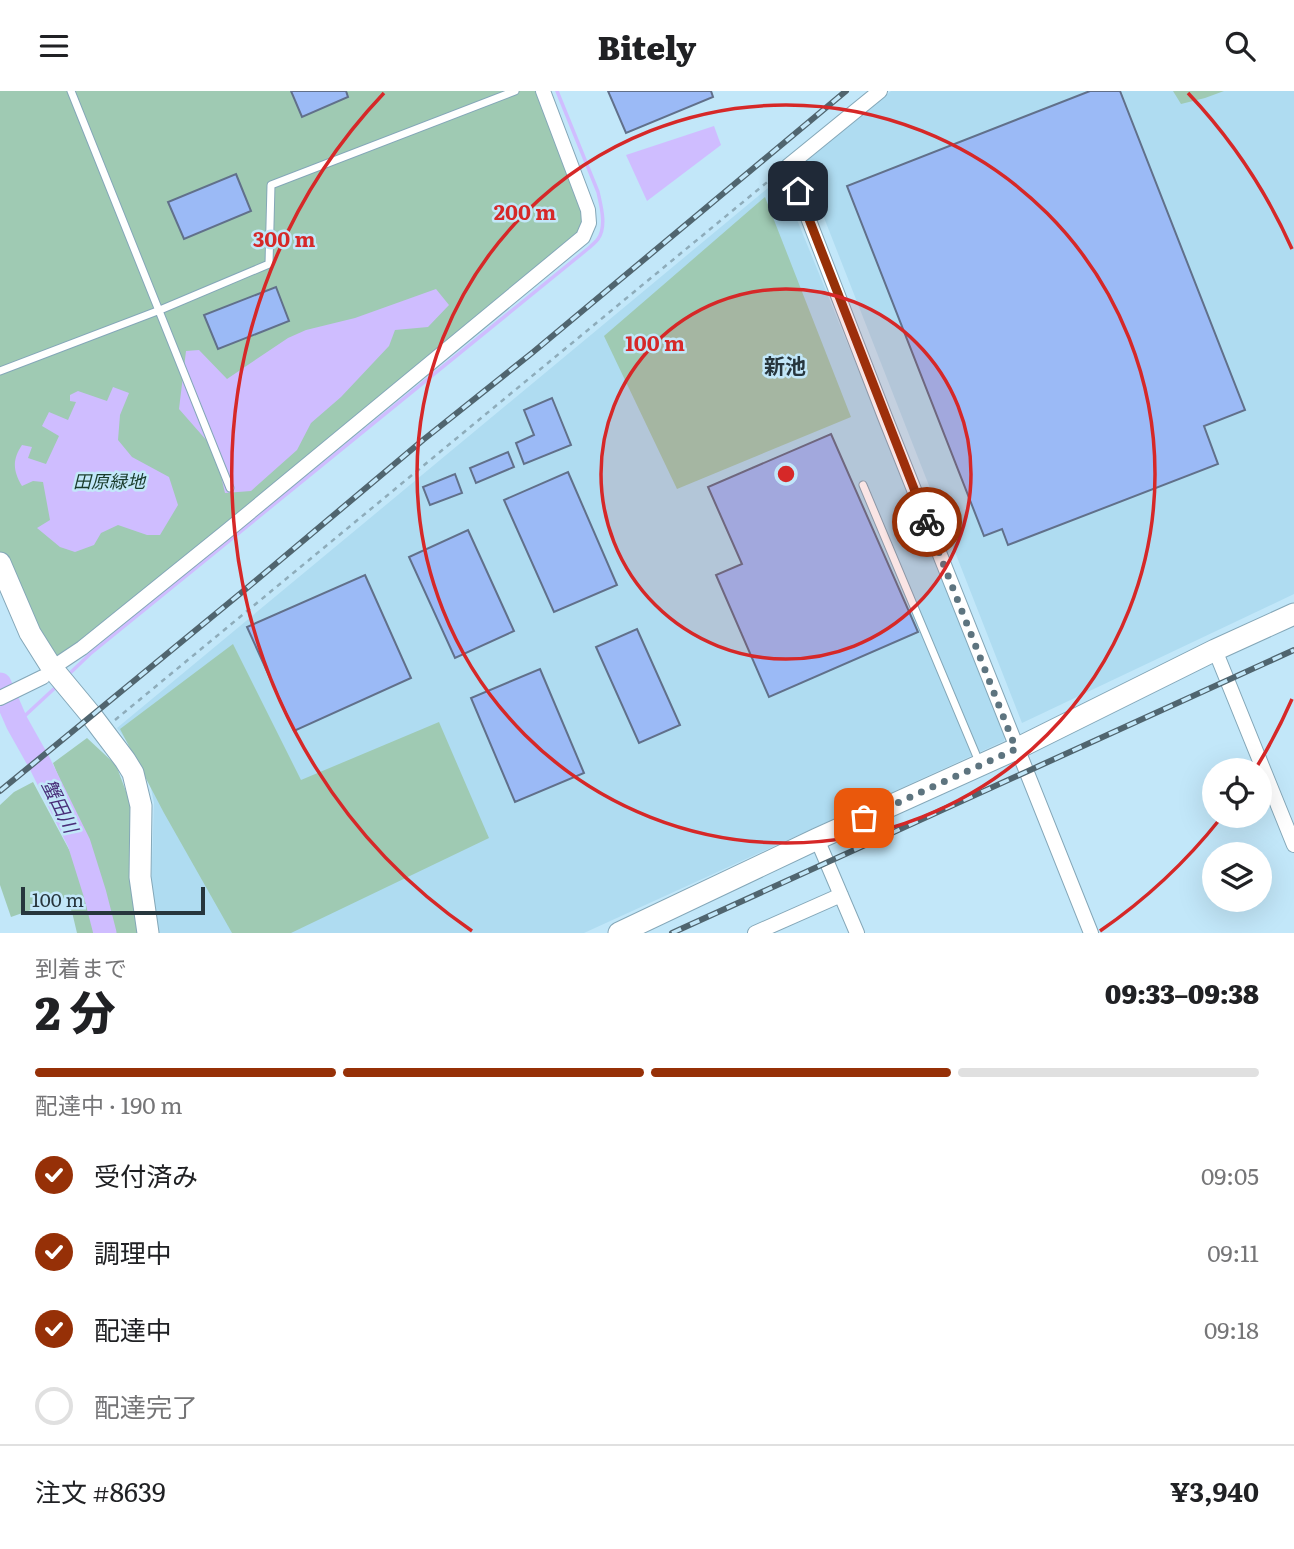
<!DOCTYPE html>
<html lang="ja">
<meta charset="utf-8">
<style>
:root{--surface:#fff;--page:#f2f2f2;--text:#202124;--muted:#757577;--line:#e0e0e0;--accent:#963007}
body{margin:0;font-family:Literata,"Noto Sans JP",serif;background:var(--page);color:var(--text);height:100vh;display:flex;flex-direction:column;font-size:26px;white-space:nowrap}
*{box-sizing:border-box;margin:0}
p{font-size:23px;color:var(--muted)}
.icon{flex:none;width:38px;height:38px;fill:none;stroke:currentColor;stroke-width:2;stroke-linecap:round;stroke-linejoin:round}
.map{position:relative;height:842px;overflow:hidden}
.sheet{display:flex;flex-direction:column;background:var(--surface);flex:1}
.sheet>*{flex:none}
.fabs{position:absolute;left:1202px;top:667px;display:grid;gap:14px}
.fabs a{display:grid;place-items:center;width:70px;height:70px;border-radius:50%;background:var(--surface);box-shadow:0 7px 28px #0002;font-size:35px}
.scale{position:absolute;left:21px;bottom:18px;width:184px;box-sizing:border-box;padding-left:7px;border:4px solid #27363d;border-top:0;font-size:19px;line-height:24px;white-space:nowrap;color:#27363d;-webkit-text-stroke:5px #c2e7f9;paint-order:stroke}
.pin{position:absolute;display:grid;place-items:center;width:60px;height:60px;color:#fff;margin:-30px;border-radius:14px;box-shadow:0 4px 10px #0006}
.courier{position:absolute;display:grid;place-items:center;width:70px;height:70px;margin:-35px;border:5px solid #963007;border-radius:50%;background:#fff;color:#222;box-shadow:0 2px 9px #0007}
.head em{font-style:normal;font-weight:800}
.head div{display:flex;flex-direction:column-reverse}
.head{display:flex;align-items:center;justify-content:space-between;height:119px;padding:0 35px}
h1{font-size:46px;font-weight:800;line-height:52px}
.bar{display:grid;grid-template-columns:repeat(4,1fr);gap:10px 7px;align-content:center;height:84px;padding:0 35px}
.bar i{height:9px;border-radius:5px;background:var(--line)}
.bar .on{background:var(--accent)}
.bar p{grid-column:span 4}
.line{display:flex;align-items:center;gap:18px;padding:0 35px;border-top:2px solid var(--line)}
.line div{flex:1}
ol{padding:0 35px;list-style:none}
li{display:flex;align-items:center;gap:21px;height:77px}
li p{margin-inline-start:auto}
li .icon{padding:7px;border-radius:50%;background:var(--accent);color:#fff;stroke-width:4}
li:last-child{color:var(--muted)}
li i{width:38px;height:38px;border:4px solid var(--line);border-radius:50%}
header{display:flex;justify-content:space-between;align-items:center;height:91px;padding:0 35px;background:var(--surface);font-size:32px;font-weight:800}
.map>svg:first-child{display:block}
.built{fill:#afdcf1}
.green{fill:#9fcab3}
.water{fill:#cfbdff}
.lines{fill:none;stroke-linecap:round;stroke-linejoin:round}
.stream{stroke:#cfbdff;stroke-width:3.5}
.river{stroke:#cfbdff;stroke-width:23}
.building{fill:#9bbaf6;stroke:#61708a;stroke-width:2}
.lane-casing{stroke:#84a7b8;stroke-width:9}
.street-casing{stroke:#84a7b8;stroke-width:16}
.secondary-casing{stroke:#84a7b8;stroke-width:23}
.path{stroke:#8eacba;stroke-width:2.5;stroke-dasharray:5 5;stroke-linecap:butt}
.lane{stroke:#fff;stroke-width:7}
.street{stroke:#fff;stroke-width:14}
.secondary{stroke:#fff;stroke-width:21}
.rail-casing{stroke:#50656f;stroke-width:6}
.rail{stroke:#c2e7f9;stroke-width:3.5;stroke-dasharray:10;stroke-linecap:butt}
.done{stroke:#5d747f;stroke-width:7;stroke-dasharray:0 12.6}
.route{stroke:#963007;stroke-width:9}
.ring{fill:none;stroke:#d62828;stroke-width:3.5}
.labels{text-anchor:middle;stroke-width:5;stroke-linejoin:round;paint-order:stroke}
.park-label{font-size:18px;font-style:italic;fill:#193b2b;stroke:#c2e7f9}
.water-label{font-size:19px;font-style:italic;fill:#492e79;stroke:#c2e7f9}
.quarter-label{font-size:21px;font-weight:bold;fill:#27363d;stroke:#c2e7f9}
.centre{fill:#d62828;stroke:#c2e7f9;stroke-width:3.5}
.ring-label{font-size:21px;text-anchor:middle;font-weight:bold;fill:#d62828;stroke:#c2e7f9;stroke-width:5;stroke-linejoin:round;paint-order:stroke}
</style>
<header><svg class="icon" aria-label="menu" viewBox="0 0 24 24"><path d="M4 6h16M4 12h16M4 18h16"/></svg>Bitely<svg class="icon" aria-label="search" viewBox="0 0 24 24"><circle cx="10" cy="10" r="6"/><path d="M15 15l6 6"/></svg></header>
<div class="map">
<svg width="1294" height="842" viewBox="0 0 1294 842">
<rect width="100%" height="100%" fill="#c2e7f9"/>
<path class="built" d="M891,0H1294V503L1022,632L803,73Z
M780,87L1006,641L1004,650L584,842H159L151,801L154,712L148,683L136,663L117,637Z"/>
<path class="green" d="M0,0H539L587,137L52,577L0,472Z
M1173,0H1224L1205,7L1181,13Z
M765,106L851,326L677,398L604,245Z
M233,553L301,689L439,631L489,747L291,842H232L164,722L120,638Z
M87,647L116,674L141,740L149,842H113L103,796L53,672Z
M33,691L81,781L96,842H77L72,821L65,807L11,826L0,794V714L14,701Z"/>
<path class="water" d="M714,35L721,54L647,110L626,64Z
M436,198L449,214L428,236L395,239L389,255L341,306L311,332L297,359L251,400L225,402L215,359L179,318L186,260L199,259L227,288L288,247L306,239L355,227Z
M113,296L129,302L120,324L118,349L132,366L169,386L178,414L160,444H147L118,434L101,442L94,454L75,461L60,456L37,437L50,429L43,391L33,390L22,395C13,380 12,369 22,354L32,356L28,367L46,373L59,345L42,335L49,321L68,329L76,311L70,310V304L78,300L107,310Z"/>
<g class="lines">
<path class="stream" d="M67,585L90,563L590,156C593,153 596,151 598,148C607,135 601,115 598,101L557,0
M17,632L57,595"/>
<path class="river" d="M0,593L17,632L40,673L79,752L95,803L105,842"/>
</g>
<path class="building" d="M291,0H346L348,6L302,26Z
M608,0H711L713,6L626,42Z
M1090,0H1120L1245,319L1204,335L1218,373L1008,454L1002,438L984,445L847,95Z
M236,83L251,120L184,148L168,111Z
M276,196L289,230L218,258L204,224Z
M552,307L571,354L524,373L516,352L534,344L524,319Z
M831,343L918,541L769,606L716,484L742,473L708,396Z
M508,361L514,376L476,392L470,377Z
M568,381L617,494L554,521L504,409Z
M455,383L462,402L430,414L423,396Z
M468,439L514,540L455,567L409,466Z
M365,484L411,587L294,640L247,536Z
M637,538L680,634L639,652L596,556Z
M540,578L584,682L515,711L471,607Z"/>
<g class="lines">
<defs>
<path id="lane" d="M71,0L230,397
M0,280L160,219L269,173L271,94L515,0
M863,394L980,673"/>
<path id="street" d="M880,0L788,75L885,326L1091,842
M1215,559L1294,754
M52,577L82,557L227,440L583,146L589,132L588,119L543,0
M0,607L43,586
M817,748L857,842
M755,842L841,804"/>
<path id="secondary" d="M0,472L30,542L52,577L91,624L125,669L133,682L141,715L140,786L148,842
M619,842L817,748L1016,658L1215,559L1294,523"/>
</defs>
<use href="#lane" class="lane-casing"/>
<use href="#street" class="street-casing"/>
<use href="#secondary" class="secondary-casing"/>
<path class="path" d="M115,629L777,83"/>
<use href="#lane" class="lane"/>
<use href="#street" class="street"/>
<use href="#secondary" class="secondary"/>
<defs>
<path id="rail" d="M0,700L247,497L423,349L532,262L846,0
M672,842L1294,559"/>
</defs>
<use href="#rail" class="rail-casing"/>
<use href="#rail" class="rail"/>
</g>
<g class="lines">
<path class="done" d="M864,727L1016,658L927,431"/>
<path class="route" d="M798,100L927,431"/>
</g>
<circle cx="786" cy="383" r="185" fill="#d62828" fill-opacity=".12"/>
<g class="ring">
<circle cx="786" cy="383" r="185"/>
<circle cx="786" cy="383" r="369"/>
<path d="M1292 608A554 554 0 0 1 1256 677M1220 728A554 554 0 0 1 1100 840M472 840A554 554 0 0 1 384 2M1188 2A554 554 0 0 1 1292 158"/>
</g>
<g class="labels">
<g class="park-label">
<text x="109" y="397">田原緑地</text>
</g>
<g class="water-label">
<text transform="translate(60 715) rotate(64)" y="7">蟹田川</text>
</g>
<g class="quarter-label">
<text x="785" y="283">新池</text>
</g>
</g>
<circle cx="786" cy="383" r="10" class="centre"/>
<g class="ring-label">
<text x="525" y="129">200 m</text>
<text x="284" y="156">300 m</text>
<text x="655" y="260">100 m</text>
</g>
</svg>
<div class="fabs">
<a><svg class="icon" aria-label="locate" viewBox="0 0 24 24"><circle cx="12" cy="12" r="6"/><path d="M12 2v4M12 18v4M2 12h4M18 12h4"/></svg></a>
<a><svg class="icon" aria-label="layers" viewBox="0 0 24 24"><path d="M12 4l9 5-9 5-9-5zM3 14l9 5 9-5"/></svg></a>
</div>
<div class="scale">100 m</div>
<div class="pin" style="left:864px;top:727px;background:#ea580c"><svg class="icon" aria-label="bag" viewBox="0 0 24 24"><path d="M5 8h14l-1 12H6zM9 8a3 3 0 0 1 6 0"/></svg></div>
<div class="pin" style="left:798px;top:100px;background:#1f2937"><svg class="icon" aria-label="home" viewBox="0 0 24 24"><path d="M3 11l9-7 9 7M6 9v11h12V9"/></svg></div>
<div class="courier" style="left:927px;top:431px"><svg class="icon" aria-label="bike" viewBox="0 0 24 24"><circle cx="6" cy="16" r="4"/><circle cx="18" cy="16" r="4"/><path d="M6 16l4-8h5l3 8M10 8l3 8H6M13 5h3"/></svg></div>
</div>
<section class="sheet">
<div class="head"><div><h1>2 分</h1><p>到着まで</p></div><em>09:33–09:38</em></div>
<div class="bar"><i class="on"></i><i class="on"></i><i class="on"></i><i></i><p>配達中 · 190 m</p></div>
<ol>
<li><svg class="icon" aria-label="check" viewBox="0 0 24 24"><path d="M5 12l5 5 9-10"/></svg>受付済み<p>09:05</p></li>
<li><svg class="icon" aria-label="check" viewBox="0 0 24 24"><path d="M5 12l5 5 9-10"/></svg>調理中<p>09:11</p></li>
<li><svg class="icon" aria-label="check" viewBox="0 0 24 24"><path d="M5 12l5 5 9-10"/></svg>配達中<p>09:18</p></li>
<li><i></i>配達完了</li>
</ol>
<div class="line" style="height:91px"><div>注文 #8639</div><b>¥3,940</b></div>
</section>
